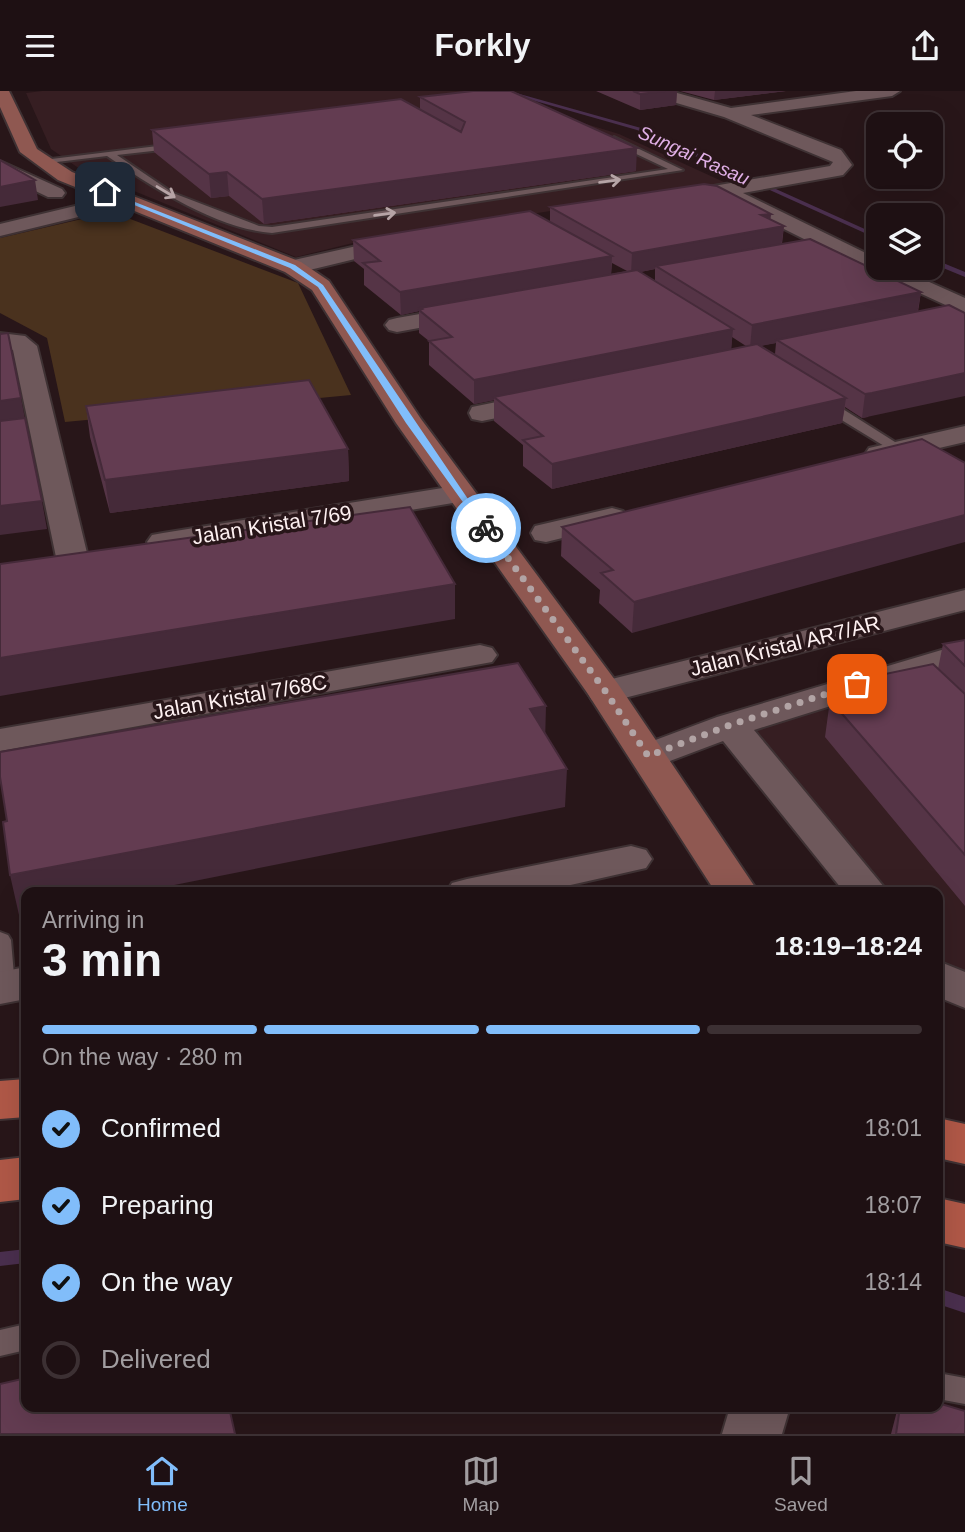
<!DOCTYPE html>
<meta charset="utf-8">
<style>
:root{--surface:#1e1013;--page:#26191c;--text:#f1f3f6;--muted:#a19da0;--line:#3c3033;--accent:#81bdfa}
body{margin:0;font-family:Arial,sans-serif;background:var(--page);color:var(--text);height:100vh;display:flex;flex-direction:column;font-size:26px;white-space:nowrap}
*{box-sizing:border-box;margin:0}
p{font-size:23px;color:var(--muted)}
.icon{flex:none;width:38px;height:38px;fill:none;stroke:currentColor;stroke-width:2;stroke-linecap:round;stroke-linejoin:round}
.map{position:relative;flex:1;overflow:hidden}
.panel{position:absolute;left:21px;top:796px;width:922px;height:525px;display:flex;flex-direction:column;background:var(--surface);border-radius:14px;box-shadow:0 7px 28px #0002,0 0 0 2px var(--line)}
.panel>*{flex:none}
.tools{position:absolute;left:866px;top:21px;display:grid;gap:14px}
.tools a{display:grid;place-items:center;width:77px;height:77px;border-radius:14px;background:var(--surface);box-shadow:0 7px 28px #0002,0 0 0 2px var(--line);font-size:35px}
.pin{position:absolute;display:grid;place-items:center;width:60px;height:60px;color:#fff;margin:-30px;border-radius:14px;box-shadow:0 4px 10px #0006}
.courier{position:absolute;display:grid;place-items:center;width:70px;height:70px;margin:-35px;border:5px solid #81bdfa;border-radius:50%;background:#fff;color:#222;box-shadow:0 2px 9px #0007}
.overview em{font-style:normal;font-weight:700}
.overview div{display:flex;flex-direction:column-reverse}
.overview{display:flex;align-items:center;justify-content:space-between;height:119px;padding:0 21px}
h1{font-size:46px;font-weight:700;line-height:52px}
.bar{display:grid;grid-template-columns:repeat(4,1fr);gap:10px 7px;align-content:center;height:84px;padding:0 21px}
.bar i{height:9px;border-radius:5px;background:var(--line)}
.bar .on{background:var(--accent)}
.bar p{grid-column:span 4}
ol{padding:0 21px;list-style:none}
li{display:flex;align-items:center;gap:21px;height:77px}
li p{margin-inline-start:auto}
li .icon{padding:7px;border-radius:50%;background:var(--accent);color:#111;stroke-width:4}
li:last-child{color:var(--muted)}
li i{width:38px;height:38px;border:4px solid var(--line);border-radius:50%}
header{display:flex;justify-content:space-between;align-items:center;height:91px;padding:0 21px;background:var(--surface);font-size:32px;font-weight:700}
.tab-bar{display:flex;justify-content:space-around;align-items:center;height:98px;border-top:2px solid var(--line);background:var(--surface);font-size:19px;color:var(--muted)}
.tab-bar a{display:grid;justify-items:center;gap:4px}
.tab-bar .on{color:var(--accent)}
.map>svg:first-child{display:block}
.built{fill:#361e22}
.green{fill:#4a321e}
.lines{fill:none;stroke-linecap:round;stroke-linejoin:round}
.stream{fill:#4a2f4e;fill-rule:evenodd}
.lane-casing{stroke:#3f3234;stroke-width:4}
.street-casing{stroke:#3f3234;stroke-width:4}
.secondary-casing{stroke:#3f3234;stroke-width:4}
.primary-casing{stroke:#3f3234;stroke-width:4}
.lane{fill:#6e585b;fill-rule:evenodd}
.street{fill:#6e585b;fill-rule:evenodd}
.secondary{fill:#8f5851;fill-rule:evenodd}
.primary{fill:#b05847;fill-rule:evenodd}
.wall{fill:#553446;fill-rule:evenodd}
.shaded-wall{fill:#452a39}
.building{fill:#633c51;stroke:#452a39;stroke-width:2}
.oneway{stroke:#b6a4a6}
.route{fill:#81bdfa}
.done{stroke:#b2a4a5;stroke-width:7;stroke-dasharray:0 12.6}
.labels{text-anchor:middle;stroke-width:7;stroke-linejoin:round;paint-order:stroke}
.far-water-label{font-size:19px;font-style:italic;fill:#e0afe6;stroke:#281619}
.street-label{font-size:21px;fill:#fdf0f1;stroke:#281619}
</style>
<header><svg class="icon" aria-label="menu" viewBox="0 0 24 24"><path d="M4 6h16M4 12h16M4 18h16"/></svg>Forkly<svg class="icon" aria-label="share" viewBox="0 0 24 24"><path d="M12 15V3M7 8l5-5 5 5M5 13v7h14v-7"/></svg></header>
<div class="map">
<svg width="965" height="1343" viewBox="0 0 965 1343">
<rect width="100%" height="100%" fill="#281619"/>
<path class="built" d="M42,0H479L619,43L726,92L357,151L296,166L80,78L51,58L26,2Z
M965,571V887L952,880L938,864V802L886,801L748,636Z"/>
<path class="green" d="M112,121L298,192L351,304L65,331L47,247L0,222V147Z"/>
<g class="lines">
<path class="stream" d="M500,0H509L641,37L878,144V148L637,39Z
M931,167L965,181V186L931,172Z
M26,1158V1172L0,1175V1161Z
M938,1197L965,1206V1222L938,1213Z"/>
<defs>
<path id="lane" d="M614,46L683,79L272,142C217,138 152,96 107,65L40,73L35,70L182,52L179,57L117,64L173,102L259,135L272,136L668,78L611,51Z
M817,308H827L906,358L894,361L817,314Z
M0,841L8,844L11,849L15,896L12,902L0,903Z
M26,1233V1259L0,1265V1239Z
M938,1282L965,1287V1313L938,1308Z"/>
<path id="street" d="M644,0H670L731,17L856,0H900L892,5L751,24L841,59L852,74L843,84L743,102L878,168V177H898L965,207V223L833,162L778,173L770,171L767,166L770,161L814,153L720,106L673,114L666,112L663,108L666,104L673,102L830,75L833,71L724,26L646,3Z
M0,70L62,98L65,102L62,106H48L0,83Z
M125,103L132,105L135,109L132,113L0,145V133Z
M406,144L417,150L413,154L293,183L282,176L285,171Z
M471,214L479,216L483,221L479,226L397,241L389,239L385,234L389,229L397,227Z
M0,242L25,245L37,255L88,466L83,473L72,476L61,473L56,466L13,259L0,256Z
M545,301L554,303L558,309L554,315L482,330L472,328L469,322L472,316Z
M965,335V351L879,371L869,369L865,363L869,357Z
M461,394L471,397L476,403L471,409L163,460L152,458L147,451L152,444L163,442Z
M612,417L623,420L627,426L623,432L546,451L535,449L531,442L535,435Z
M965,499V519L605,612L592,609L587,601L592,593Z
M965,552V573L754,639L889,802H845L723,650L662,673L648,676L634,673L629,665L634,657L717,626Z
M480,554L492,557L497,564L492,571L0,660V638Z
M631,755L646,759L652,768L646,777L535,802H446L452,792L467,788Z
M938,870L965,881V917L938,906Z
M26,876V908L0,913V881Z
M730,1316H790L782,1343H722Z"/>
<path id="secondary" d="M0,0H9L37,58L72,81L301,171L329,190L421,328L618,593L759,802H716L588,603L396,332L312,199L285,181L58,89L20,61L0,16Z"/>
<path id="primary" d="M26,988V1026L0,1028V990Z
M938,1027L965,1033V1073L938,1067Z
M26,1066V1108L0,1111V1069Z
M938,1107L965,1113V1157L938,1151Z"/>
</defs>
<use href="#lane" class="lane-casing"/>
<use href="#street" class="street-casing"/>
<use href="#secondary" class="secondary-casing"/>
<use href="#primary" class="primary-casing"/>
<use href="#lane" class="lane"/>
<use href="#street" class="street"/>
<use href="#secondary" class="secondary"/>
<use href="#primary" class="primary"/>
</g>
<path class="wall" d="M596,0H677L676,14L640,19Z
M680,0H786L714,9Z
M420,6L636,80L264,133L229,105L211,107L154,61L152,39L420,18Z
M550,116L771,123L770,129L784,135L782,153L921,201L918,221L868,326L862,327L845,316L842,332L552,398L523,375V354L494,330V309L474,313L429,274V250L419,242V220L401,224L364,194V178L354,170L353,149L550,131ZM612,172L627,180L611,183ZM655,178V190L640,181ZM732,246L746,255L731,258ZM776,252L775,263L761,255L764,254Z
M86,315L348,358L349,390L110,422L90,346Z
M922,348L632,542L599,512L600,499L561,465L562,436Z
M965,549V815L825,646L830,609L938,578L943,553Z
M898,1316H938L965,1343H891Z"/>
<path class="shaded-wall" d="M665,0H677L676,14L640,19V3Z
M715,0H786L714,9Z
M637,57L636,80L264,133L262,108Z
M227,81L229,105L211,107L209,83Z
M35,89L38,109L0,116V96Z
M771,123L769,138L784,135L781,156L656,175L655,178L631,183L632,162L761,124Z
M612,165L611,186L420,217L419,220L401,224L400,201Z
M921,201L917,223L777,249L776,252L750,257L752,234Z
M733,238L731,261L494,306V309L474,313V289Z
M965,282V305L862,327L865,303Z
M21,307L26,333L0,337V310Z
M846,307L842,332L552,398V373Z
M348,358L349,390L110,422L105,389Z
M42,410L47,438L0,444V415Z
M965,424V451L632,542L634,511Z
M455,493V528L0,605V567Z
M546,615L545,652L530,618Z
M567,678L565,716L134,802H26V823L19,824L10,784Z"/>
<path class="building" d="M473,0H511L637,57L262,108L227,81L209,83L152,39L401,8L461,41L465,31L420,6Z
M633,0H665L640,3Z
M0,69L35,89L0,96Z
M704,93L717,95L771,123L761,124L784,135L632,162L550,116Z
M530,120L612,165L400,201L363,172L380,170L353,149Z
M810,148L921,201L752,234L656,175Z
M637,179L733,238L474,289L429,250L452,246L419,219L422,218L420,217Z
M949,214L965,222V282L872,302L865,303L777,249Z
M8,242L21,307L0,310V243Z
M757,253L846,307L552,373L523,349L543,345L494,306Z
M309,289L348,358L105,389L86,315Z
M25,327L42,410L0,415V330Z
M922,348L965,372V424L634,511L601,482L613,479L562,436Z
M410,416L455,493L0,567V473Z
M965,549V575L943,553Z
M518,572L546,615L530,618L567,678L10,784L3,731L7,730L0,686V661Z
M933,573L965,603V764L830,609L837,593Z
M26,1287V1316H229L235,1343H0V1293Z
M938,1312L965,1320V1343H896L900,1316H938Z"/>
<defs><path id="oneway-shaft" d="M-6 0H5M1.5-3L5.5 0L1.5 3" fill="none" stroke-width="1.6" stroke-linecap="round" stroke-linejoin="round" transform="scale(1.75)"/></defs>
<g class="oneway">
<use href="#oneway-shaft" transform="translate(610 90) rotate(-8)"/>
<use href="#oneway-shaft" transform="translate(166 101) rotate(31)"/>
<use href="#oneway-shaft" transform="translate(385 123) rotate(-8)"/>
</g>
<path class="route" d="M107,100L295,174L323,194L489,439H483L406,332L318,196L290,177L102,101Z"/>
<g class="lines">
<path class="done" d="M486,437L606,601L648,665L730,634L857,593"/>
</g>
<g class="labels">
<g class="far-water-label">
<text transform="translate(694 64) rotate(24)" y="7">Sungai Rasau</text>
</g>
<g class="street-label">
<text transform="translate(272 434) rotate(-9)" y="7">Jalan Kristal 7/69</text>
<text transform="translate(785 555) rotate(-14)" y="7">Jalan Kristal AR7/AR</text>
<text transform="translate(240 606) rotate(-10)" y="7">Jalan Kristal 7/68C</text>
</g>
</g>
</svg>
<div class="tools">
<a><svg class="icon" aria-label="locate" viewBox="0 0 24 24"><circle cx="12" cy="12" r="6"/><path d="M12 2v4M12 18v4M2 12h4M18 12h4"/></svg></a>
<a><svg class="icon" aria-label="layers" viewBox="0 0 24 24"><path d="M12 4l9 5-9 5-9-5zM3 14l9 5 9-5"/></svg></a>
</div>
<div class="pin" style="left:857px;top:593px;background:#ea580c"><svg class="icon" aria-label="bag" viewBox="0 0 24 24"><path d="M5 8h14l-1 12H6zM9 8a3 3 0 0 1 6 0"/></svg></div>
<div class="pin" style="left:105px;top:101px;background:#1f2937"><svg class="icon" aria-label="home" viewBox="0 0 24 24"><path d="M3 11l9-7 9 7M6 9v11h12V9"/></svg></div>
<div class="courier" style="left:486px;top:437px"><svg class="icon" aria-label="bike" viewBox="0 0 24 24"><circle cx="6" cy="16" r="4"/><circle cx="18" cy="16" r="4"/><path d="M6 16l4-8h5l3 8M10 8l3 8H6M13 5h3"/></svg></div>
<section class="panel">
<div class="overview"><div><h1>3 min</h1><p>Arriving in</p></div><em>18:19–18:24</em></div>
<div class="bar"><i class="on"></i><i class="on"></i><i class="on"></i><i></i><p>On the way · 280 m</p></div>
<ol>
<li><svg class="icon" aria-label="check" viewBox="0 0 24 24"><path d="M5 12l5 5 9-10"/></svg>Confirmed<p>18:01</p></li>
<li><svg class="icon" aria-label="check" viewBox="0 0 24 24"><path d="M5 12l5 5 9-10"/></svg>Preparing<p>18:07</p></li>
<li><svg class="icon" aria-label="check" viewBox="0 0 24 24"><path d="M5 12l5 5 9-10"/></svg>On the way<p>18:14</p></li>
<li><i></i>Delivered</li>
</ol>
</section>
</div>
<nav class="tab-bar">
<a class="on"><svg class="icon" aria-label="home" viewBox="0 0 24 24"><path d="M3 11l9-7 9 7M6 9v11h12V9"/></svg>Home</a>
<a><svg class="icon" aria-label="map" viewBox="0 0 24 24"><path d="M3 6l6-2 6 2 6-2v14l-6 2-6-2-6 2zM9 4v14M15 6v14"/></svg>Map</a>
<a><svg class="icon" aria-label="saved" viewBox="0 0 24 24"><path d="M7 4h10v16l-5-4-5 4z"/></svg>Saved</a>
</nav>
